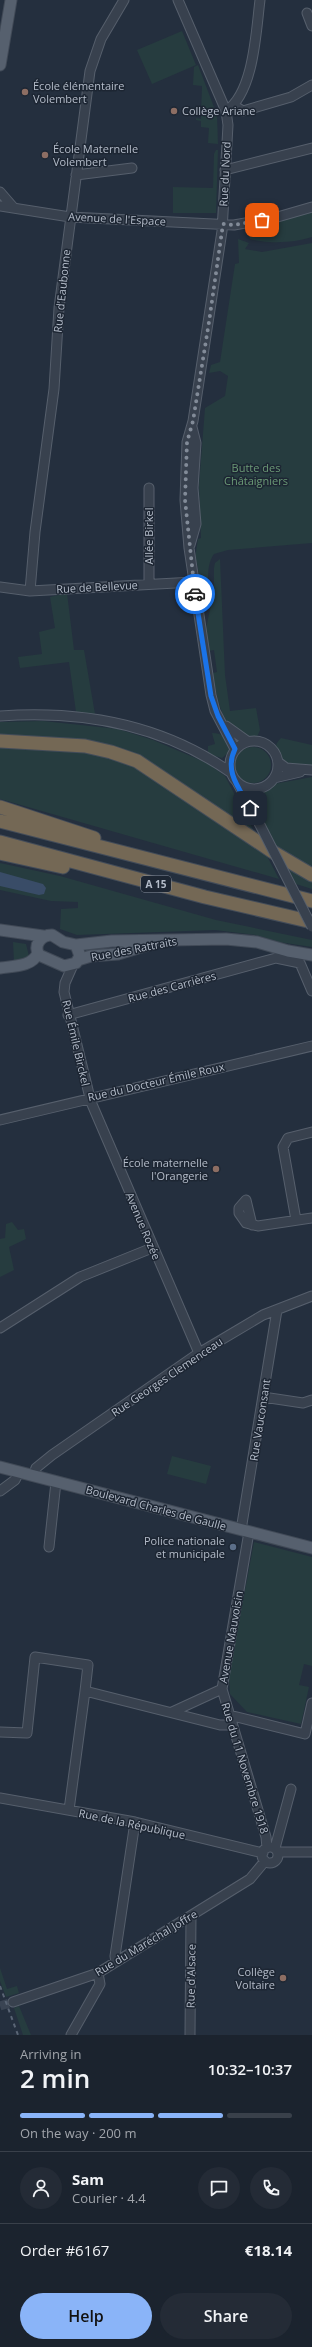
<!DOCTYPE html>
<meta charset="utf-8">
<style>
:root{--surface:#1b232e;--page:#242b36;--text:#f1f3f6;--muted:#a0a4aa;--line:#39404a;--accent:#8ab4f8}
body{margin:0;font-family:"Open Sans",sans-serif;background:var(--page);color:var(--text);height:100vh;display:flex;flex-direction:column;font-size:15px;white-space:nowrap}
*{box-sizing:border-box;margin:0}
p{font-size:13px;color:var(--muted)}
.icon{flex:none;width:22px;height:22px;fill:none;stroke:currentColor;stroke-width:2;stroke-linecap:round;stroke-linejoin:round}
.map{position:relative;height:2035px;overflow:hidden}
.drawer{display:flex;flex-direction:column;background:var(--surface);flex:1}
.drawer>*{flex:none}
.pin{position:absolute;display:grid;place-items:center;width:34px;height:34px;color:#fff;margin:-17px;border-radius:8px;box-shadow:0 2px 6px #0006}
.courier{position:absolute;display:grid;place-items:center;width:40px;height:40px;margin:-20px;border:3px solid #1a73e8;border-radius:50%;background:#fff;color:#222;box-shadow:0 1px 5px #0007}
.head em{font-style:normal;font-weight:600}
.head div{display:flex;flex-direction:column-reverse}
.head{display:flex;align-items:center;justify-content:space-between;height:68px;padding:0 20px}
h1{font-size:26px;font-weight:600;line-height:30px}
.bar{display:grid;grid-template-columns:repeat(4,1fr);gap:6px 4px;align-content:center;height:48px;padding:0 20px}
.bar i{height:5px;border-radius:3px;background:var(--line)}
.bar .active{background:var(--accent)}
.bar p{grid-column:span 4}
.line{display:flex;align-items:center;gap:10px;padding:0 20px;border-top:1px solid var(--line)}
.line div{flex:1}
.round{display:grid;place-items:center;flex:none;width:42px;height:42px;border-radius:21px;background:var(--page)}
.action{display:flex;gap:8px;margin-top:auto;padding:8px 20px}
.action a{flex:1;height:46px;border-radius:24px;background:var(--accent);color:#111;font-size:16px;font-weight:600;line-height:46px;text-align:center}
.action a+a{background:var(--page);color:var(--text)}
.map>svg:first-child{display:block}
.green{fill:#263c3f}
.water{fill:#394c67}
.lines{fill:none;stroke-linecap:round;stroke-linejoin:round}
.minor-tunnel{stroke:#3a4453;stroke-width:9;stroke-dasharray:9 4.5;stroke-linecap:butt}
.minor-casing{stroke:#565f6c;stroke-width:11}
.major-casing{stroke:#414a57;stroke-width:13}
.highway-casing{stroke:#434c59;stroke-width:15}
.minor{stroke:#38414e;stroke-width:9}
.major{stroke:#56606e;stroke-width:11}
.highway{stroke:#746855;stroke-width:13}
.rail{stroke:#5a6575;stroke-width:2;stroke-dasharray:4 4;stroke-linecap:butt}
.minor-bridge-casing{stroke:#565f6c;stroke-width:11;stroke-linecap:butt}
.minor-bridge{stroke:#38414e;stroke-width:9}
.done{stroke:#828b98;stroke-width:4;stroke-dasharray:0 7.2}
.route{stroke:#1a73e8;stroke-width:5}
.education-dot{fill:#8d6e63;stroke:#1d2633;stroke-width:1.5}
.service-dot{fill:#5c6f8a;stroke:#1d2633;stroke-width:1.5}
.labels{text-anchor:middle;stroke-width:3;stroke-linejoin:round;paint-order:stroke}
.shield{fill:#1d2633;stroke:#878f9c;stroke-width:1}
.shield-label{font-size:10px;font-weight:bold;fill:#b4bcc9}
.poi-label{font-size:11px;fill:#b4bcc9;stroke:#1d2633;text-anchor:start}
.street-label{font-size:11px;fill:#b4bcc9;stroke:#1d2633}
.park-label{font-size:11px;fill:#6b9a76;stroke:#1d2633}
</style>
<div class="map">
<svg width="312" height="2035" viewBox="0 0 312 2035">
<rect width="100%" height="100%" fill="#242f3e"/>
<path class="green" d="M182,31L196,65L152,84L137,50Z
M198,65L217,115L218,144L208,143L209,128L201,127V121L196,120V118L201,119V115L202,86L193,85L194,67Z
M216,150H218L216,213H173V187L213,188L214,154Z
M312,210V237C293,243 270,244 250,239L245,225Z
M238,239L249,243L245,249L262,252L312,243V543L228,550L214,554C202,571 214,593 203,610C201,601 199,562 195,558L198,539L201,538L199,485L205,408L225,396L228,376L220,371L209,373L211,365L220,362L235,264L239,263Z
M220,559L225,675L230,711L256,708L260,730L257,737C224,745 216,695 213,673L217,672L214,650L208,651L206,629L214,590V568L215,563Z
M67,593L74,650H84L95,714L76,712L69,662L20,668L18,657L42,654L39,632L55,628L50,597Z
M43,721L118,729L153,740L207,763L225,776L279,879L0,799V722Z
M212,733C224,733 231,739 229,752L222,758L208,754V746L215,744Z
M281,738L312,745V766L293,767L282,763C277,753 272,746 281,738Z
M235 765a18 18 0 1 1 36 0a18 18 0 1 1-36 0Z
M312,777V869L279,852L255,803V798L274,784Z
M0,863L60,876L216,920L312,940V947L279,942L256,935L215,930L77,935L60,929L61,909L78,908V902L51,901L0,890Z
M286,865L312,880V889L296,884Z
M13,942L26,944L29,956L23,960L14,962Z
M12,1222L18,1230L24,1229L26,1239L9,1247L14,1270L0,1277V1239L5,1238L6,1224Z
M172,1456L211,1466L206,1484L167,1474Z
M254,1542L312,1557V1666L304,1664L299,1685L309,1687L301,1724L247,1712L230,1694L229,1676Z
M0,1968L7,1989L17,1986L19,1993L6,1997L0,1981Z
M19,2006L31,2035H23L14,2008Z"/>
<path class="water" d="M0,872L43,884L46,888L44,894L39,895L0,886Z"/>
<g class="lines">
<path class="minor-tunnel" d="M0,2006L13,2002"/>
<defs>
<path id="minor" d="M178,0L226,111L228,125L222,231L193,421L187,442L185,500L189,548L211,695L215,711L235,749
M307,13L312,26
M233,105L243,111L291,97L312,85
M226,111C254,93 256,31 260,0
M225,170L312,148
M76,175L132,168
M0,192L13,207
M0,206L70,217L234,225L274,218L312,207
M149,488V583
M190,545L196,524L193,488L196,443L192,427
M0,587L30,591L194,582
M30,591L35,532L54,389L59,308L90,71L101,39L124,0
M0,716C83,710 161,724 230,772
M226,726L247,741
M230 765a24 24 0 1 1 48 0a24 24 0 1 1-48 0Z
M278,762L286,768L312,770
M274,778L300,772
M237,782L259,823
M73,965L65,983L64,992L91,1102L199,1353
M68,1015L276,958L300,963L312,991
M0,1120L312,1046
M296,1220L283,1147L288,1138L312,1132
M252,1225L246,1200L239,1208V1213L246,1223L258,1226L312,1218
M0,1328L80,1277L152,1248
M263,1397L303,1403L312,1400
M33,1476L36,1468L52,1455L199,1353L263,1315L312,1296
M0,1491L15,1480L19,1472
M241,1530L277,1310
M249,1532L222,1689L266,1837L267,1848
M49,1547L56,1482
M172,1712L222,1689
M229,1715L305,1734L312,1703
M0,1732L27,1733L35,1657L88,1665L85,1691
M0,1798L135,1822L263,1853
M69,1810L85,1691L220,1725H232
M262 1855a8 8 0 1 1 16 0a8 8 0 1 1-16 0Z
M275,1848L291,1789
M278,1852H312
M116,1962L115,1956L135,1822
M13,2002L98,1973L250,1879L265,1861
M71,2035L100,1984L98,1973
M190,2035L191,1916"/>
<path id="major" d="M0,65L11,0
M0,930L43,936
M52,935L63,942L76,945L80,956L76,963L64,966L39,955C33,945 41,935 52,935Z
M76,945L112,941L226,939L257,942L288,951L312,955
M78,960L91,956L118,954L151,944
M0,968C13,966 32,967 38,953
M0,1467L312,1548"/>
<path id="highway" d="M0,741L85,746L111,752L137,761L273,852L312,875
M0,807L94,838
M0,821L312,901
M0,842L205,897L312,922
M0,853L63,867"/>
</defs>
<use href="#minor" class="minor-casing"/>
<use href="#major" class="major-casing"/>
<use href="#highway" class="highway-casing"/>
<use href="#minor" class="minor"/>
<use href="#major" class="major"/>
<use href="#highway" class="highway"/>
<path class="rail" d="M0,1986L18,2035"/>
<defs>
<path id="minor-bridge" d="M259,823L312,927"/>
</defs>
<use href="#minor-bridge" class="minor-bridge-casing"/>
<use href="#minor-bridge" class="minor-bridge"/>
</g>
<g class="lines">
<path class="done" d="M195,594L185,500L187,442L193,421L209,322L223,224L234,225L262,220"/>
<path class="route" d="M195,594L211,696L218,716L235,749C224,771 239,788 250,808"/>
</g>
<g class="education-dot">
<circle cx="25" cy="92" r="4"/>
<circle cx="174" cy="111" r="4"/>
<circle cx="45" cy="155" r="4"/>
<circle cx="216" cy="1169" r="4"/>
<circle cx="283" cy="1978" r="4"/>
</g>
<circle class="service-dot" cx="233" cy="1547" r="4"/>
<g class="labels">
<rect class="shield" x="141" y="876" width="30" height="16" rx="3"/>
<g class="shield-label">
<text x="156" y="888">A 15</text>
</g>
<g class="poi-label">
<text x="33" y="90">École élémentaire<tspan x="33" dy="13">Volembert</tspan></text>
<text x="182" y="115">Collège Ariane</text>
<text x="53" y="153">École Maternelle<tspan x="53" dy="13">Volembert</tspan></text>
<text x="208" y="1167" text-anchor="end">École maternelle<tspan x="208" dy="13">l'Orangerie</tspan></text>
<text x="225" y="1545" text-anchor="end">Police nationale<tspan x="225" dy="13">et municipale</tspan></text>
<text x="275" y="1976" text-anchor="end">Collège<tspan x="275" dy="13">Voltaire</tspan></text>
</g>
<g class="street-label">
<text transform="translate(225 174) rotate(-87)" y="4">Rue du Nord</text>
<text transform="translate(117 219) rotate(3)" y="4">Avenue de l'Espace</text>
<text transform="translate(62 291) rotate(-84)" y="4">Rue d'Eaubonne</text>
<text transform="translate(149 536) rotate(-90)" y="4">Allée Birkel</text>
<text transform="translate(97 587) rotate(-3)" y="4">Rue de Bellevue</text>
<text transform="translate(134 949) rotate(-11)" y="4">Rue des Rattraits</text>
<text transform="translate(172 987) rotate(-15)" y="4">Rue des Carrières</text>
<text transform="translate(76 1043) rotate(77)" y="4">Rue Émile Birckel</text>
<text transform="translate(156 1082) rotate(-13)" y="4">Rue du Docteur Émile Roux</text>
<text transform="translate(143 1226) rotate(67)" y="4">Avenue Rozée</text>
<text transform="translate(167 1377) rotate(-34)" y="4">Rue Georges Clemenceau</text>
<text transform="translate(260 1420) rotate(-81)" y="4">Rue Vauconsant</text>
<text transform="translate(156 1508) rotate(15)" y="4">Boulevard Charles de Gaulle</text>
<text transform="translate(231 1637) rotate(-80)" y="4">Avenue Mauvoisin</text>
<text transform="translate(245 1768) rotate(73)" y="4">Rue du 11 Novembre 1918</text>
<text transform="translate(132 1824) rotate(12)" y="4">Rue de la République</text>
<text transform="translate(146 1943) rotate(-31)" y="4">Rue du Maréchal Joffre</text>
<text transform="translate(191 1976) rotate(-89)" y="4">Rue d'Alsace</text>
</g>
<g class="park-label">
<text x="256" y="472">Butte des<tspan x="256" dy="13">Châtaigniers</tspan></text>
</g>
</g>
</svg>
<div class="pin" style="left:262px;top:220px;background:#ea580c"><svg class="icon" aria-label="bag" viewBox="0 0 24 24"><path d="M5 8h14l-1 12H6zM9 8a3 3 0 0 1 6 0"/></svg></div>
<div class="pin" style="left:250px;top:808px;background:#1f2937"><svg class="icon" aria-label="home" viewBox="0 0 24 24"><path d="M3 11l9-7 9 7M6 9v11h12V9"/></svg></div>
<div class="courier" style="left:195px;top:594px"><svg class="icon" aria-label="car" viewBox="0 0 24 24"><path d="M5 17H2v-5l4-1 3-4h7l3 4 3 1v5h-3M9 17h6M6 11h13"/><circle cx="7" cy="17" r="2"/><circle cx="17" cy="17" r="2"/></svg></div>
</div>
<section class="drawer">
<div class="head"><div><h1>2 min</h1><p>Arriving in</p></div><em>10:32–10:37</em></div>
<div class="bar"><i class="active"></i><i class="active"></i><i class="active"></i><i></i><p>On the way · 200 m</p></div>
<div class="line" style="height:72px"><a class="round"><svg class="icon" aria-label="person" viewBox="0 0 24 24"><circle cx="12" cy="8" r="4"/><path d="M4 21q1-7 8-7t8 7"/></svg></a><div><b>Sam</b><p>Courier · 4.4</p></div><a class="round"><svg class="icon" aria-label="chat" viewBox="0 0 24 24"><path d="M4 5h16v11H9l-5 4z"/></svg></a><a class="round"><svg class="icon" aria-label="phone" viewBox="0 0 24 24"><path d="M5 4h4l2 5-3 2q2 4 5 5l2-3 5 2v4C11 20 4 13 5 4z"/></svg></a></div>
<div class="line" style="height:52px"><div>Order #6167</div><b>€18.14</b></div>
<div class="action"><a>Help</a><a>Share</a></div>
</section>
